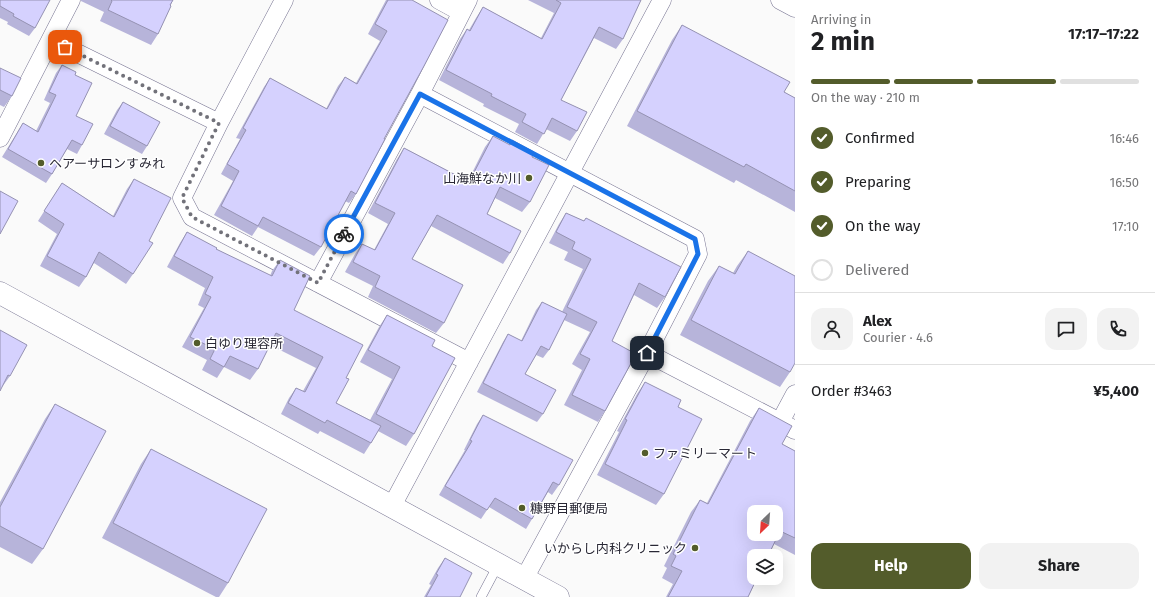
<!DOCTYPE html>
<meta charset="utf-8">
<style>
:root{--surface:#fff;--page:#f2f2f2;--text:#202124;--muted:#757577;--line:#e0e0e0;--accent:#535c2b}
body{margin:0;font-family:"Fira Sans","Noto Sans JP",sans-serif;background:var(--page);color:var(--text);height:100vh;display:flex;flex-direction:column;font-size:15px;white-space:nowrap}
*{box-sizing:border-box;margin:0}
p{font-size:13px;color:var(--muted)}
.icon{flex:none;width:22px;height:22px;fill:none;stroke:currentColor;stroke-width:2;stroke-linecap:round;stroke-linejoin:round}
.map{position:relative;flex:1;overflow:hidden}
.panel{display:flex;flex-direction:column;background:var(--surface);width:360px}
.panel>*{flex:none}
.needle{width:26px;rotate:205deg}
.fabs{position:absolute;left:747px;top:505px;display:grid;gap:8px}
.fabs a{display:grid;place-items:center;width:36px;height:36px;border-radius:8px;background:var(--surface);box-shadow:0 4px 16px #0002;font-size:20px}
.pin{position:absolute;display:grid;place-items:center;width:34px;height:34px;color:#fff;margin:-17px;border-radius:8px;box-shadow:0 2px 6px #0006}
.courier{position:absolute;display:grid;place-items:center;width:40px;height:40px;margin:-20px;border:3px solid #1a73e8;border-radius:50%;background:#fff;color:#222;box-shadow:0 1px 5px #0007}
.headline em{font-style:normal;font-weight:700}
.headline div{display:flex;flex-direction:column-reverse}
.headline{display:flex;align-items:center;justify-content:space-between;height:68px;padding:0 16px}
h1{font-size:26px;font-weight:700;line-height:30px}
.bar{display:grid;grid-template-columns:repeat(4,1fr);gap:6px 4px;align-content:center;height:48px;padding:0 16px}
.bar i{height:5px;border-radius:3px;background:var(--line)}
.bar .selected{background:var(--accent)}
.bar p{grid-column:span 4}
.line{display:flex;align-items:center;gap:10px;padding:0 16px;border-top:1px solid var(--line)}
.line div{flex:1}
.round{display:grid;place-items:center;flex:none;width:42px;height:42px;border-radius:12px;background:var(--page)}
ol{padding:0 16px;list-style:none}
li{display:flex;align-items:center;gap:12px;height:44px}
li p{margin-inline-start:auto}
li .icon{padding:4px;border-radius:50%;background:var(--accent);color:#fff;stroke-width:4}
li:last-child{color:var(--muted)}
li i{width:22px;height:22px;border:2px solid var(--line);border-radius:50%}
.primary-button{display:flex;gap:8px;margin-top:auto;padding:8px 16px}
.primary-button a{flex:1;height:46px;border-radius:12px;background:var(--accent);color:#fff;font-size:16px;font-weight:700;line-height:46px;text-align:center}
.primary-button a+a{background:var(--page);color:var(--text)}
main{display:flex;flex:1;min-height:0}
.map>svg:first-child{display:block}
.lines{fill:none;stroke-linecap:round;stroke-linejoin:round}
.lane-casing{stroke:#767391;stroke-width:10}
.street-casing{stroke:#767391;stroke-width:19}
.secondary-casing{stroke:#767391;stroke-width:23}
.lane{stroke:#fff;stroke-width:9}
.street{stroke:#fff;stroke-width:18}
.secondary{stroke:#fff;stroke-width:22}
.wall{fill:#b7b4da}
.building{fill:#d5d1fe;stroke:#9592b2;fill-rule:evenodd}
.done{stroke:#72727a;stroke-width:4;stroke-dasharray:0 7.2}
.route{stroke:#1a73e8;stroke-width:5}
.poi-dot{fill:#535c2b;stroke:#fff;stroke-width:1.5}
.labels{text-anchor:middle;stroke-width:3;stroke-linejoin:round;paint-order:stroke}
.poi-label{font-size:13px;fill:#292835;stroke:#fff;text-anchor:start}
</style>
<main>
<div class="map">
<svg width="795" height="597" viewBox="0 0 795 597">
<rect width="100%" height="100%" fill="#fafafa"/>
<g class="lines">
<defs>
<path id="lane" d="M481,597L498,565"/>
<path id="street" d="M284,0L219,123L182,198L192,217L469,362
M439,0L461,12
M780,0L795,8
M51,40L219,123
M420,94L695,239L698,254L647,353L524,579
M0,138L71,0
M318,283L420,94L468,0
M647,353L795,430
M780,422L795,394
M392,506L662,0"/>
<path id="secondary" d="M0,293L558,597"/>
</defs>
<use href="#lane" class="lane-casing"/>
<use href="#street" class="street-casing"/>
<use href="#secondary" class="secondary-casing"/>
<use href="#lane" class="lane"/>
<use href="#street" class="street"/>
<use href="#secondary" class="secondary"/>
</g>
<path class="wall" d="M0,0L35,28L29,36L7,24L8,22L0,18Z
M81,0H173L158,34L151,45L100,21L104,12L81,1Z
M386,0H412L384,139L356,194L349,203L345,201L321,247L314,256L258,227L252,236L214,215L233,181L221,174L240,139L236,138L264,87L270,78L326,109L338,86L345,77L356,83L380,41L368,34Z
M528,0H641L623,39L616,49L594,38L561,100L577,131L570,141L546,129L537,144L515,132L519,124L483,106L484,104L439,80L460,39L467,29L469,30L476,18L483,7L541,38L554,13Z
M682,25L784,92L795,98V212L736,180L734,183L627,126L672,40Z
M62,65L75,75L76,116L82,145L77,154L67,149L52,174L46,183L2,157L18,131L23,123L36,131L50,103L44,100L56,73Z
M0,68L12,96L4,107L0,105Z
M123,102L147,146L142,154L104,134L117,110Z
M493,136L509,145L512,140L532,157L530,202L522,212L495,198L487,214L510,253L503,264L431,226L412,259L444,323L436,333L368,297L373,286L345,272L355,254L362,244L374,250L388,224L368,213L397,159L404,148L468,181L485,147Z
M134,179L133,274L126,284L94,263L86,277L79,287L40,266L57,234L38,221L62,183L113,216L127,189Z
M566,213L584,221L586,218L665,297L657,308L634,295L612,341L605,411L598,422L564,405L582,370L572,364L590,332L564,320L549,350L543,358L536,355L525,374L543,414L537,422L477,392L503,342L508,334L521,341L536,310L542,302L562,312L583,269L564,260L568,252L549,243L559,224Z
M187,232L216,249L270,276L272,271L280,260L294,310L346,378L336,403L370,420L392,379L360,362L379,327L387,315L432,346L414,434L406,446L378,431L371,443L364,454L320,431L318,434L281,414L289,398L296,388L303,391L316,368L270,345L258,369L250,380L224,367L217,378L202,370L207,360L182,347L204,308L198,305L205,288L167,267L180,243Z
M748,251L790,372L780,387L680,335L708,281L719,266L733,273L737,266Z
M0,330L10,376L2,387Z
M645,382L678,407L664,494L656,505L597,475L619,432L617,431L637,394Z
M55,404L43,549L32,564L0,547V502L45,419Z
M759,408L782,444L795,451V555L774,544L748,597H666L673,584L662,578L667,568L664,566L691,512L700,500L707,503L750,421Z
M483,415L559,485L552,495L548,492L532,519L526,529L489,507L481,519L439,495L465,450H464L477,424Z
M151,449L228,583L219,597H216L102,538L141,464Z
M445,558L460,597H424L431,585L429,584L438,568Z"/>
<path class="building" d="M0,0H50L35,28L13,16L14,14L0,6Z
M111,0H173L170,5L171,6L158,34L108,10L112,1Z
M388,0H412L448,20L424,66L384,139H385L356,194L351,191L321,247L263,217L258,226L221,206L239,171L227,164L246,130L243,128L270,78L327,109L345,77L357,84L387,31L375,24Z
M556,0H641L623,39L599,27L561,100L587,112L577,131L552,118L544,134L522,122L526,114L491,96L492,94L446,70L467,29L470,31L483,7L542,39L561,3Z
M682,25L790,82L784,92L795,98V191L746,164L744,167L637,111Z
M62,65L76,72L75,75L92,83L76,116L93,124L82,145L72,140L52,174L8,149L23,123L38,132L56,95L49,92Z
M0,68L21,78L12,96L0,90Z
M123,102L160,122L147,146L110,126Z
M493,136L510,145L512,140L534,152L532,157L549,165L530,202L500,187L487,214L521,231L510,253L437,215L412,259L463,285L444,323L375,287L380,276L353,262L362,244L375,250L395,213L375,203L404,148L469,182Z
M134,179L171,198L149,241L153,243L133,274L99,252L86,277L47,256L64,224L44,211L62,183L114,217Z
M0,191L18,201L0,234Z
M566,213L584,221L586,218L681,267L665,297L639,283L612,341L636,354L605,411L572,395L590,359L580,354L597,322L567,307L591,259L572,249L575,242L556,232Z
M187,232L217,248L216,249L272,276L280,260L310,276L294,310L363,345L346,378L349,379L336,403L381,426L371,443L327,420L325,423L288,403L296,388L305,392L323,357L276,333L258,369L230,356L224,367L210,359L215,349L190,337L211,297L205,294L213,277L174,256Z
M748,251L795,276V363L790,372L691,320L719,266L735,274Z
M542,302L567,314L549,350L541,346L525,374L556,390L543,414L483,383L508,334L522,341Z
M387,315L435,340L432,346L455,358L414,434L376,414L400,367L368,350Z
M0,330L27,345L10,376L8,375L0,391Z
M645,382L681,400L678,407L702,419L664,494L605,464L627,420L625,419Z
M55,404L106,431L43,549L0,526V507Z
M759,408L792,426L782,444L795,451V538L780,531L768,556H754V578H757L748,597H668L682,571L671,566L676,556L673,554L700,500L708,504ZM754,512H776V534H754Z
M483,415L573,460L559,485L553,482L532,519L495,498L487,510L445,486L472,441L470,440Z
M151,449L267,509L228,583L113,523Z
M445,558L472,573L460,597H426L438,575L436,574Z"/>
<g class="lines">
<path class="done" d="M65,47L219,123L182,198L192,217L318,283L344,234"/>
<path class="route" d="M344,234L420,94L695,239L698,254L647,353"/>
</g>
<g class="poi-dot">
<circle cx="41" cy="163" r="4"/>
<circle cx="529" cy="178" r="4"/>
<circle cx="197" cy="343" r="4"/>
<circle cx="645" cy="453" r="4"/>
<circle cx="522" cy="508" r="4"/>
<circle cx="695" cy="548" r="4"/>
</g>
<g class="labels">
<g class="poi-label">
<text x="49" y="168">ヘアーサロンすみれ</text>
<text x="521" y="183" text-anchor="end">山海鮮なか川</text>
<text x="205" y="348">白ゆり理容所</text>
<text x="653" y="458">ファミリーマート</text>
<text x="530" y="513">糠野目郵便局</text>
<text x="687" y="553" text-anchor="end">いからし内科クリニック</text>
</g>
</g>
</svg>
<div class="fabs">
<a><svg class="needle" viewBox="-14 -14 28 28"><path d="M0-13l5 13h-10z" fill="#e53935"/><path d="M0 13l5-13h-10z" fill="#757577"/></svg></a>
<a><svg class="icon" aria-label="layers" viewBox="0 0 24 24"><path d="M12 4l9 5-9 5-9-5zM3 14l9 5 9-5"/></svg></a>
</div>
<div class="pin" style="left:65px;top:47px;background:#ea580c"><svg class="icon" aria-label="bag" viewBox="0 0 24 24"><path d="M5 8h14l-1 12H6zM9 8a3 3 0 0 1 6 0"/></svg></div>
<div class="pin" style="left:647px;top:353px;background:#1f2937"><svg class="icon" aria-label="home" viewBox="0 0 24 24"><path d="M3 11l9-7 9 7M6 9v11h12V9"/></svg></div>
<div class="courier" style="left:344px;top:234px"><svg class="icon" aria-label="bike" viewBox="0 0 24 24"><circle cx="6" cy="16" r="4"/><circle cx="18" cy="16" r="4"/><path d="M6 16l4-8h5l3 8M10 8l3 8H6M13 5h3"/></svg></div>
</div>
<section class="panel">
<div class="headline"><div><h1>2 min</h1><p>Arriving in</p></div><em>17:17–17:22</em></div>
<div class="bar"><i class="selected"></i><i class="selected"></i><i class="selected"></i><i></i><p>On the way · 210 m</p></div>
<ol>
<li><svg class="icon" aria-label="check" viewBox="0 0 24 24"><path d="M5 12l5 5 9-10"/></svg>Confirmed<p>16:46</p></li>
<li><svg class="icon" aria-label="check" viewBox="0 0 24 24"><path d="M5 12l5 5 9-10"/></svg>Preparing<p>16:50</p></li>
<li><svg class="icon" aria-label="check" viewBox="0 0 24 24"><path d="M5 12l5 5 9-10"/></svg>On the way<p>17:10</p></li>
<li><i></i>Delivered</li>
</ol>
<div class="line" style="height:72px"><a class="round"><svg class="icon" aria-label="person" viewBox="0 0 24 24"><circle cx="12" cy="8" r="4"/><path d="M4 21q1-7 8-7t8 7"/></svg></a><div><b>Alex</b><p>Courier · 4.6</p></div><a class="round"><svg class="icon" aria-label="chat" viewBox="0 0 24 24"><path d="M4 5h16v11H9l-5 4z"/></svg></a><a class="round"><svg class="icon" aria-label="phone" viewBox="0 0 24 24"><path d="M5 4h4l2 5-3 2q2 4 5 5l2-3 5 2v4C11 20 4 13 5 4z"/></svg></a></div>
<div class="line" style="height:52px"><div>Order #3463</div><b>¥5,400</b></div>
<div class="primary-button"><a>Help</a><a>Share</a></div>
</section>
</main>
